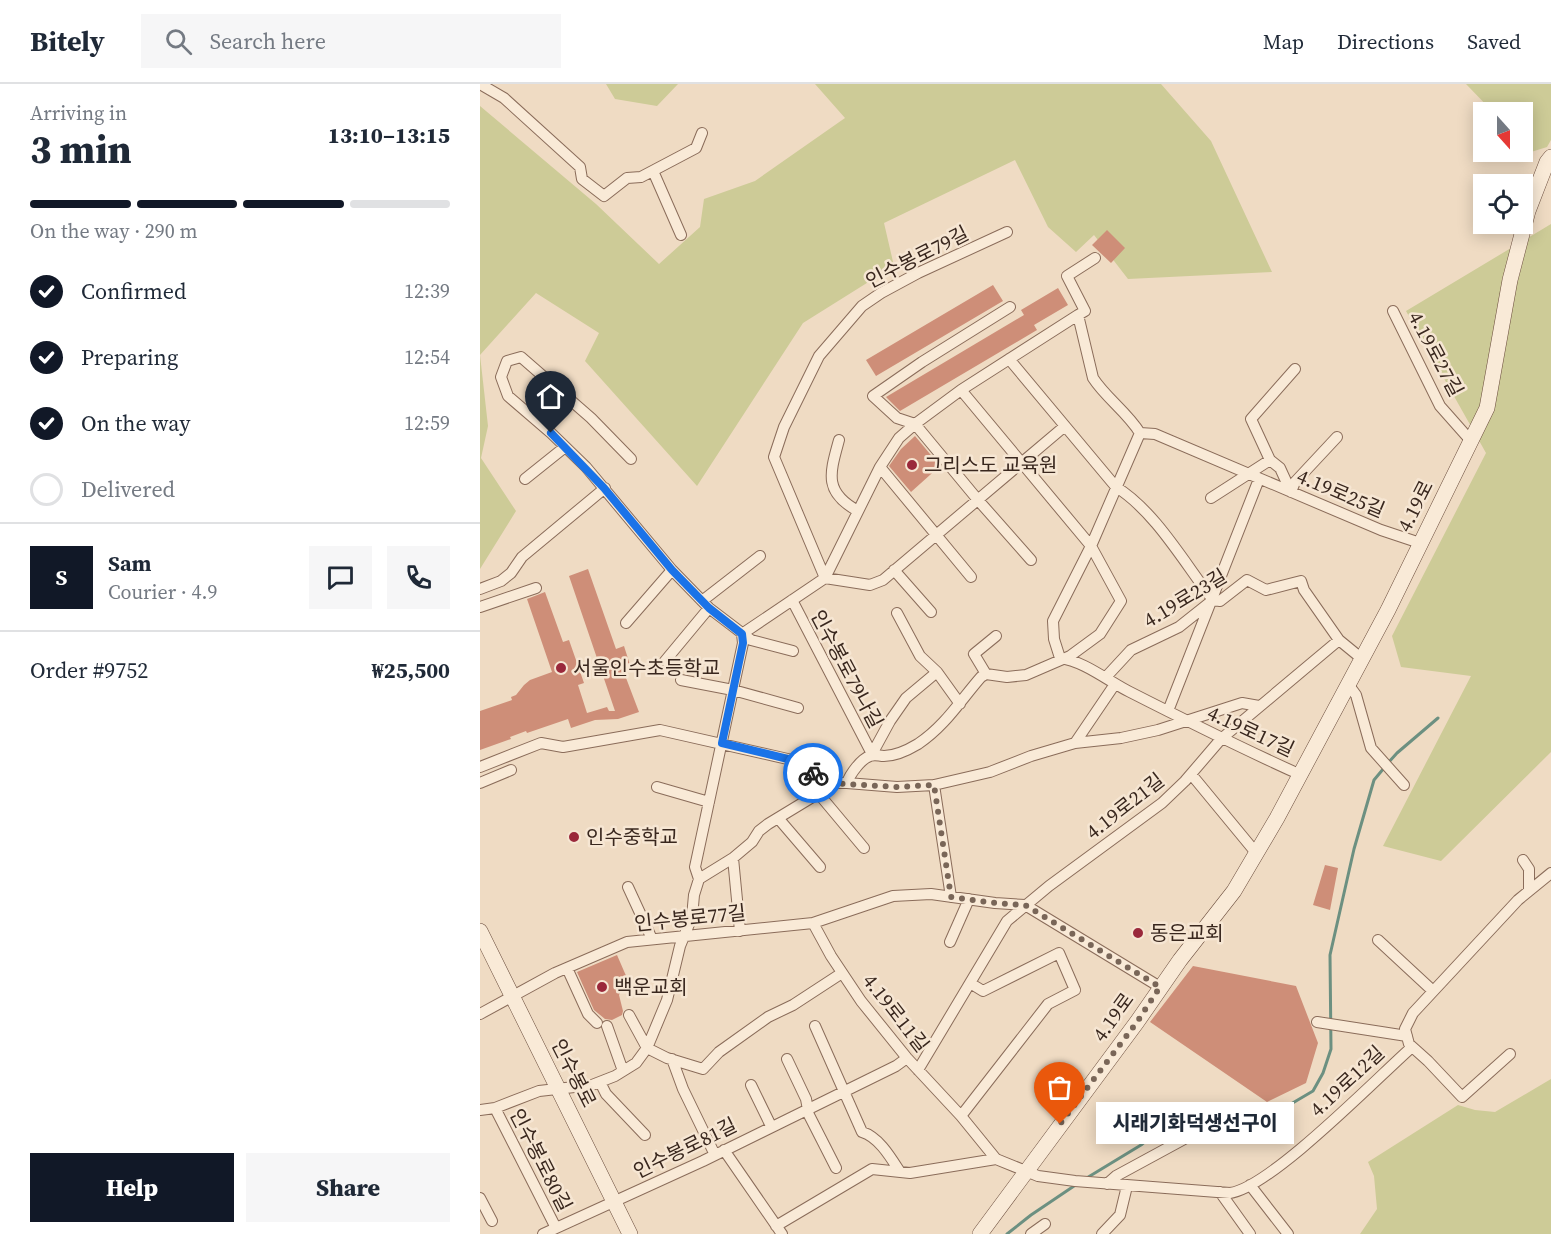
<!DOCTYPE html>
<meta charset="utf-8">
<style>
:root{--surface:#fff;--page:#f6f6f7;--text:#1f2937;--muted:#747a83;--line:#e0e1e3;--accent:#111827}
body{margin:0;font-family:"Source Serif 4","Noto Sans KR",serif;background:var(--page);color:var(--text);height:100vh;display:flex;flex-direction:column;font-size:22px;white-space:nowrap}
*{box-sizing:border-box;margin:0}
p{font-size:20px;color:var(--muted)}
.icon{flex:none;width:33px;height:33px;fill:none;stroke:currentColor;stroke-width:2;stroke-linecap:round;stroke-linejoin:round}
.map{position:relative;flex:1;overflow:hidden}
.side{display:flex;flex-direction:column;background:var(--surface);width:480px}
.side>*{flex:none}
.needle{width:39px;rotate:159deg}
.buttons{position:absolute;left:993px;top:18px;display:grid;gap:12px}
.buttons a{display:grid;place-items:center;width:60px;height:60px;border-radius:0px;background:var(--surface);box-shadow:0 3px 15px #0003;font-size:30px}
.pin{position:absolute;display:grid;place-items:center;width:51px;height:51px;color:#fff;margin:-62px -26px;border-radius:50% 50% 50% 0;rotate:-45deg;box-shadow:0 0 6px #0007}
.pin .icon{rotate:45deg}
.courier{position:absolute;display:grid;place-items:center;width:60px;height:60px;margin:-30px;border:4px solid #1a73e8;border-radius:50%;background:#fff;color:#222;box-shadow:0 2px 8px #0007}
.bubble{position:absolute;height:42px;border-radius:0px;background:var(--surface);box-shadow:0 3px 15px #0003;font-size:20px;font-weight:800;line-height:42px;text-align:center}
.head em{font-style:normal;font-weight:800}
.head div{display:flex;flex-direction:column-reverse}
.head{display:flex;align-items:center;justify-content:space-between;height:102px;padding:0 30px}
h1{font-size:39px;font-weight:800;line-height:45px}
.bar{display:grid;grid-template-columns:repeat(4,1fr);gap:9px 6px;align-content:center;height:72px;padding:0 30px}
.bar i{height:8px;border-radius:4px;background:var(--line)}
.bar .selected{background:var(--accent)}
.bar p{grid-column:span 4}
.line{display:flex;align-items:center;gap:15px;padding:0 30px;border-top:2px solid var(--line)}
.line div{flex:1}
.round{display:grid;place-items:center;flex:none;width:63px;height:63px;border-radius:0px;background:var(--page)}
ol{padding:0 30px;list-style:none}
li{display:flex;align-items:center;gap:18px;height:66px}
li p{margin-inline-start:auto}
li .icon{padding:6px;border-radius:50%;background:var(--accent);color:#fff;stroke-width:4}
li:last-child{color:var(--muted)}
li i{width:33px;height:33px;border:3px solid var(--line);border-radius:50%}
.action{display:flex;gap:12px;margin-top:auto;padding:12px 30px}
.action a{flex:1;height:69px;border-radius:0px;background:var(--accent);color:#fff;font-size:24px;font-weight:800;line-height:69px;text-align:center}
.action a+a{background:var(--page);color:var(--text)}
header{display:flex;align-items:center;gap:36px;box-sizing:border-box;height:84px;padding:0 30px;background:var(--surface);border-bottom:2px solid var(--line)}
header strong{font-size:28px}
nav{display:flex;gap:33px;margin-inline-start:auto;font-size:21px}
.search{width:420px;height:54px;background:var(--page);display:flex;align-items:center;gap:15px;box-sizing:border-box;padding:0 21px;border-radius:0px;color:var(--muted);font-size:22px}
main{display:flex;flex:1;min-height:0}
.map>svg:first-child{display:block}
.green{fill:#cdcb97}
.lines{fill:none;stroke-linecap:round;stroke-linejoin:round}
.stream{stroke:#6c9081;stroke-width:3}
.building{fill:#ce8e78}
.street-casing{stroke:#8a6c5a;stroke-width:12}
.secondary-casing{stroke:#6b4d3d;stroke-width:16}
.street{stroke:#f9ead7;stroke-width:10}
.secondary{stroke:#f9ead7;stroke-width:15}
.done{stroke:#796658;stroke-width:6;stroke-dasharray:0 10.8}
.route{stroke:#1a73e8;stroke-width:8}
.poi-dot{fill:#9a283b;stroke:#f6e6d3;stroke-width:2}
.labels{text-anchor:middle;stroke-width:5;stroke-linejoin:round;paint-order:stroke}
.street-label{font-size:20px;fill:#39271e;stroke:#f6e6d3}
.poi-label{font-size:20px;fill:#39271e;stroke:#f6e6d3;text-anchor:start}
</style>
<header>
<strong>Bitely</strong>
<div class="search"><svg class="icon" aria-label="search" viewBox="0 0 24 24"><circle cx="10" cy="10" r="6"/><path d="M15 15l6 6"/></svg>Search here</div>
<nav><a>Map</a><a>Directions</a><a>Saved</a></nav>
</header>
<main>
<section class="side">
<div class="head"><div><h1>3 min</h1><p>Arriving in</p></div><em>13:10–13:15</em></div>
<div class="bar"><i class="selected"></i><i class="selected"></i><i class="selected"></i><i></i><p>On the way · 290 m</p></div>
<ol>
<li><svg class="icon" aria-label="check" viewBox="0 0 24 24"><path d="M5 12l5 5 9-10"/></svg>Confirmed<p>12:39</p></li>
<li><svg class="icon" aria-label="check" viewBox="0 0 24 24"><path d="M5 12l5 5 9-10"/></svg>Preparing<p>12:54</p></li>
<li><svg class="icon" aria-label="check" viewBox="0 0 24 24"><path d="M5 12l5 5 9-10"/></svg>On the way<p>12:59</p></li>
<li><i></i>Delivered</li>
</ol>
<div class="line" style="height:108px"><b class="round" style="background:var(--accent);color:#fff">S</b><div><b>Sam</b><p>Courier · 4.9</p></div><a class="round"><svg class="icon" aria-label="chat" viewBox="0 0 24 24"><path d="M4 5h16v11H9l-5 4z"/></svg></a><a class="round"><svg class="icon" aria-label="phone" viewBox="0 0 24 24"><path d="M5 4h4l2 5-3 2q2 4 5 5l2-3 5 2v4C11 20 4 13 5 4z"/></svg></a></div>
<div class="line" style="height:78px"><div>Order #9752</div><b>₩25,500</b></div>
<div class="action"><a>Help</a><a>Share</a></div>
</section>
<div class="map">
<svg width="1071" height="1150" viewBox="0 0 1071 1150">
<rect width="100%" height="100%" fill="#efdbc3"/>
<path class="green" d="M126,0H198L177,22L135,15Z
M335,0H681L731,57L792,188L648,195L614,151L596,168L568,143L535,76L404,139L414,182L323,239L217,402L105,277L119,249L56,209L0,271L8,342L1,374L36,427L0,485V22L116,120L179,180L220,143L224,115L275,97L365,34Z
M986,0H1071V56L1067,63L1051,68L1043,59L1042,28H1013Z
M1071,140V668L961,777L903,762L991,592L921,583L912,552L1006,369L926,227Z
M1071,995V1150H880L897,1125L894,1092L888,1078L978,1021L995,1026L1015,1028Z"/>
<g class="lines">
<path class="stream" d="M908,679L917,669L958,634
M605,1095L661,1061L686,1040L705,1027L739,1025L799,1027L833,1007L843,989L851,965L850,871L874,765L894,696L904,684
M527,1150L551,1131L597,1100"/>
</g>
<path class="building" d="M627,146L645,164L631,179L612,161Z
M513,201L523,217L396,292L386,276Z
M578,204L588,221L554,241L557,246L420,327L406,313L544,231L541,226Z
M435,352L460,382L431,408L409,382L421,365Z
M108,485L136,565L144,562L151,584L143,586L159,628L138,635L115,636L91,644L88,635L47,649L46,647L30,653L31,655L0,666V627L32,616L31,613L36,611L44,601L50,596L72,588L47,515L65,508L83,558L89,556L104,599L98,601L107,629L127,623L129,627H135L89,492Z
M845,781L858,784L850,826L833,821Z
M137,871L147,894L139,911L143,927L142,931L132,936L125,935L114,926L97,888Z
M713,882L816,902L838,959L826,999L787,1018L670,938Z"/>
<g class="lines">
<defs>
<path id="street" d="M0,0L24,14L100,83L102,95L124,112L147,94L161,93L216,64L222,49
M173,87L201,151
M527,148L438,189L401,209L382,222L339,272L304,343L294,373L345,494L390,501L403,496L585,342
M615,174L587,192L605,227L598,231L613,294C626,314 647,328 660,349L675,350L901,446L940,459
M530,223L442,278L393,312L417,334L435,340L498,416L551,476
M913,227L960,322L991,357
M529,275L636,403C675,427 705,480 733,516
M660,349L611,462L573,537L574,555L580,574C604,577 628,597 650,608C707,637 763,665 821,691
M359,356C350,389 343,408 378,427
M151,375L111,334L41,273L27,277L21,293L28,312L71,349L106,383L192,486L229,524L271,556L313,567
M400,383L491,493
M45,395L85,363
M811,408L800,384L790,376L771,335L815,285
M811,408L815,398L857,353
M731,414L790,376
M414,486L451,528
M0,505L21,497L31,489L42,473L125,404
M312,516L392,670
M222,517L280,472
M0,523L56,504
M417,529L440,572L457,588L480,620
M146,539L192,486
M262,550L345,494L400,383L419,354L435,340L481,306L598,231
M185,577L229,524
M506,590L494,570L516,552
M626,593L651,566L699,543L733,516L740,517L767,496L786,506L821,497L824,506L859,556L881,574
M201,596L253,606L318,624
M868,600L876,611L891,664L924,701
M688,627L779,395
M595,659L635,600
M392,670L410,637L426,614L457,588
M0,683L61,659L83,663L180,646L312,676L349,699
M711,690L777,770
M0,699L31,686
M367,699L417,703L454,701L510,688L551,672L595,659L641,654L678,646L762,619L779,622
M454,701L471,813
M177,703L229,718
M338,709L384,764
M298,734L340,783
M253,774L260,847
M1043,776L1049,785V807
M219,795L253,774L272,758L279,747L288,740L344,706L349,699H367C370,690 381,675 390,672C395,670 399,672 404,672C416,672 428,666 438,660C465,642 480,617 501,593L506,590L527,593L546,591L590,572L620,550L641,517L611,462L481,306
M148,803L172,855
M333,839L351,872L381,917L427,974L481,1032L516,1075L558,1092L595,1097L750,1109C790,1104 897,994 932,963
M898,856L953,907
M470,858L489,815
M87,884L108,930L117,939
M0,930L75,889L147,858L333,839L413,812L451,810L515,819L545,821L680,903
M149,931L167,964L187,974L223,985L239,968L288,933L313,921L362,889
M837,938L927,952
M127,942L143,987
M335,942L382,1048C399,1053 411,1074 420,1088
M1030,970L982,1013L948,977L929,960L925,945L933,929L1038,816L1071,789
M192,975L203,1005L235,1071
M307,975L326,1015L329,1031L356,1084
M438,986L527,837L569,802L682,719L705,697L741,655L859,556
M120,998L126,1010L165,1051
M271,1001L291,1042
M15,1024L76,1144
M0,1026L15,1024L59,1007L112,1001L135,992L156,979L167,964L187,916L200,862L212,833L214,811L219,795L215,783L263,559L262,550
M481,1032L568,920L595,906L579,869L503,907L490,899
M244,1066L302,1150
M627,1100L636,1092L706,1054L743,1047
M770,1101L808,1150
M740,1108L770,1150
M0,1114L12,1137
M296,1142L392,1085L430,1089L516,1075
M63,1150L223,1077L416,982L427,974
M551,1150L565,1140
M622,1150L640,1131L647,1102"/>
<path id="secondary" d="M0,847L150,1150
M500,1150L657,938L700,876L754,807L797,734L908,526L1007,324L1030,196L1048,127L1067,78L1071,73"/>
</defs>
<use href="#street" class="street-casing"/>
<use href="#secondary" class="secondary-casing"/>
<use href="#street" class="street"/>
<use href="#secondary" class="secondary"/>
</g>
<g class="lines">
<path class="done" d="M333,689L349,699L417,703L454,701L471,813L515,819L545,821L680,903L657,938L580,1040"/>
<path class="route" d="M71,349L124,404L192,486L229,524L262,550L263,559L242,659L312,676L333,689"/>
</g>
<g class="poi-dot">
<circle cx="432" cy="381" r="6"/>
<circle cx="81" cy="584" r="6"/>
<circle cx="94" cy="753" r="6"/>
<circle cx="658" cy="849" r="6"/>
<circle cx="122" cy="903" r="6"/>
</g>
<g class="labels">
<g class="street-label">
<text transform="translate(437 173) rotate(-27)" y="7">인수봉로79길</text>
<text transform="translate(956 270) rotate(62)" y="7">4.19로27길</text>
<text transform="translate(861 409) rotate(23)" y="7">4.19로25길</text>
<text transform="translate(935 422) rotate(-63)" y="7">4.19로</text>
<text transform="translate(705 514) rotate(-31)" y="7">4.19로23길</text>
<text transform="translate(367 585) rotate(62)" y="7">인수봉로79나길</text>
<text transform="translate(771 647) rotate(25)" y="7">4.19로17길</text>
<text transform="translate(645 722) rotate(-38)" y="7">4.19로21길</text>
<text transform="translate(210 834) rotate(-6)" y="7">인수봉로77길</text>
<text transform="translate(416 929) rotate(52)" y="7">4.19로11길</text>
<text transform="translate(633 933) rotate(-54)" y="7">4.19로</text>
<text transform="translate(94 989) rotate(63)" y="7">인수봉로</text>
<text transform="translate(867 997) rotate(-43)" y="7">4.19로12길</text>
<text transform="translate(205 1064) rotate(-26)" y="7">인수봉로81길</text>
<text transform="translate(61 1076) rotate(63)" y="7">인수봉로80길</text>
</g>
<g class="poi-label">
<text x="444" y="388">그리스도 교육원</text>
<text x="93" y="591">서울인수초등학교</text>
<text x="106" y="760">인수중학교</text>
<text x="670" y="856">동은교회</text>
<text x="134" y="910">백운교회</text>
</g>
</g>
</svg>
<div class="buttons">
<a><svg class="needle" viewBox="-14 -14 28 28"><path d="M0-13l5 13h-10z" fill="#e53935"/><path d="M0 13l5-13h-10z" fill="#747a83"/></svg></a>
<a><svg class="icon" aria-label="locate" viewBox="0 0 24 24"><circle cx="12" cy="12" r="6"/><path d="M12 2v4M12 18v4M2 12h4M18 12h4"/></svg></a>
</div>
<div class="pin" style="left:580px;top:1040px;background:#ea580c"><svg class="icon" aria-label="bag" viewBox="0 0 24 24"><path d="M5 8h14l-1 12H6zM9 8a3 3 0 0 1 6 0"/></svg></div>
<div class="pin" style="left:71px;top:349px;background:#1f2937"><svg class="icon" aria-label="home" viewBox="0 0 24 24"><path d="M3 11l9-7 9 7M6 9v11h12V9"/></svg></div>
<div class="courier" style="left:333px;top:689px"><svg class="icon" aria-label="bike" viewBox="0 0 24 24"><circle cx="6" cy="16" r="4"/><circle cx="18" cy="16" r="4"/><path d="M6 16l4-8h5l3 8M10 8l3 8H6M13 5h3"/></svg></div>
<div class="bubble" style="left:616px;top:1018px;width:198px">시래기화덕생선구이</div>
</div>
</main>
